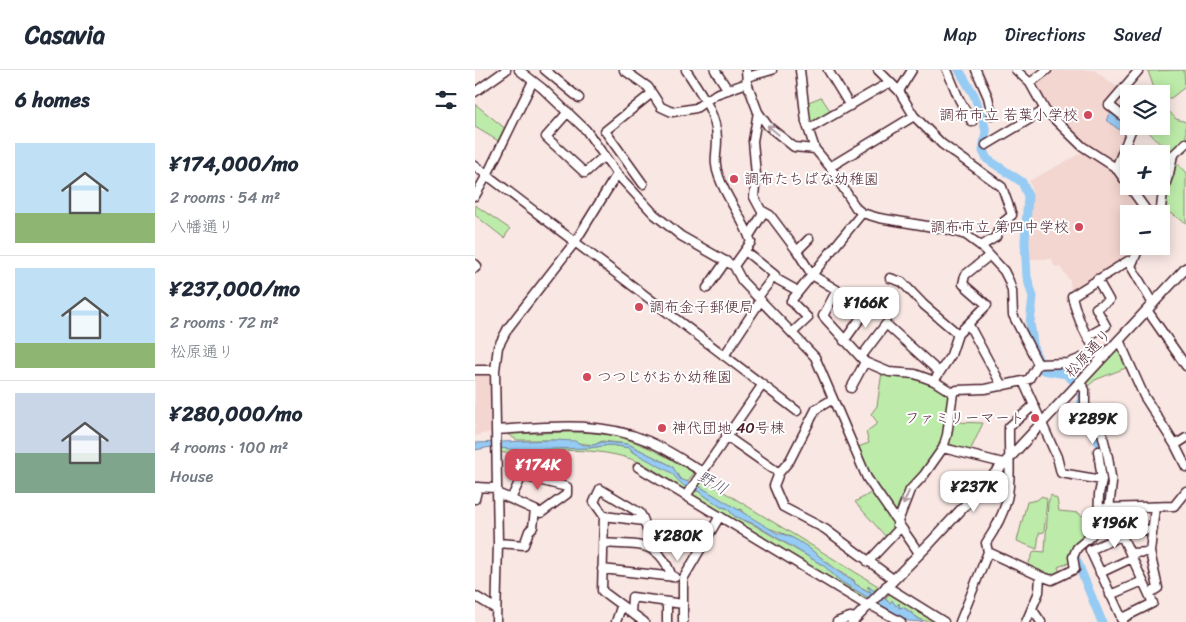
<!DOCTYPE html>
<html lang="en">
<head>
<meta charset="utf-8">
<style>
	:root { --surface:#fff; --page:#f6f6f7; --text:#1f2937; --muted:#747a83; --line:#e0e1e3; --accent:#d1495b }
	body { margin:0; font-family:Sriracha,"Klee One",sans-serif; background:var(--page); color:var(--text); height:100vh; display:flex; flex-direction:column; font-size:19px; white-space:nowrap }
	* { box-sizing:border-box; margin:0 }
	p { font-size:16px; color:var(--muted) }
	.icon { flex:none; width:28px; height:28px; fill:none; stroke:currentColor; stroke-width:2; stroke-linecap:round; stroke-linejoin:round }
	.map { position:relative; flex:1; overflow:hidden }
	.side { display:flex; flex-direction:column; background:var(--surface); width:475px }
	.side>* { flex:none }
	.fabs { position:absolute; left:645px; top:15px; display:grid; gap:10px }
	.fabs a { display:grid; place-items:center; width:50px; height:50px; border-radius:0px; background:var(--surface); box-shadow:0 2px 12px #0003; font-size:25px }
	.price { position:absolute; translate:-50% -42px; padding:0 11px; border-radius:10px; background:#fff; color:#222; font-size:16px; line-height:32px; filter:drop-shadow(0 1px 2px #0008) }
	.price::after { content:''; position:absolute; left:50%; top:30px; width:15px; height:11px; margin-left:-8px; background:inherit; clip-path:polygon(0 0,100% 0,50% 100%) }
	.price.current { background:var(--accent); color:#fff }
	ul { padding:0; list-style:none }
	li { display:flex; align-items:center; gap:15px; height:125px; padding:0 15px }
	li+li { border-top:1px solid var(--line) }
	li span { display:grid; place-items:center; flex:none; width:140px; height:100px; border-radius:0px; color:#555 }
	li>.icon { margin-inline-start:auto }
	span .icon { width:60px; height:60px; fill:#fffc; stroke-width:1 }
	li b { font-size:21px }
	h2 { display:flex; justify-content:space-between; align-items:center; height:60px; padding:0 15px; font-size:21px }
	header { display:flex; align-items:center; gap:30px; box-sizing:border-box; height:70px; padding:0 25px; background:var(--surface); border-bottom:1px solid var(--line) }
	header strong { font-size:24px }
	nav { display:flex; gap:28px; margin-inline-start:auto; font-size:18px }
	main { display:flex; flex:1; min-height:0 }
	.map>svg:first-child { display:block }
	.built { fill:#f3d6d0 }
	.green { fill:#bdecaa; stroke:#84866a }
	.water { fill:#96cbf4; stroke:#7886a4 }
	.lines { fill:none; stroke-linecap:round; stroke-linejoin:round }
	.river { stroke:#96cbf4; stroke-width:9 }
	.minor-casing { stroke:#4a1f2b; stroke-width:11 }
	.major-casing { stroke:#4a1f2b; stroke-width:12 }
	.minor { stroke:#fff; stroke-width:8 }
	.major { stroke:#fff; stroke-width:9 }
	.oneway { stroke:#ae9aa0 }
	.poi-dot { fill:#d1495b; stroke:#fff; stroke-width:2 }
	.labels { text-anchor:middle; stroke-width:4; stroke-linejoin:round; paint-order:stroke }
	.poi-label { font-size:15px; fill:#4a1f2b; stroke:#fff; text-anchor:start }
	.street-label { font-size:15px; fill:#4a1f2b; stroke:#fff }
	.water-label { font-size:16px; font-style:italic; fill:#615367; stroke:#fff }
</style>
</head>
<body>
<header>
<strong>Casavia</strong>
<nav><a>Map</a><a>Directions</a><a>Saved</a></nav>
</header>
<main>
<section class="side">
<h2>6 homes<svg class="icon" aria-label="filters" viewBox="0 0 24 24"><path d="M4 7h16M4 17h16"/><circle cx="9" cy="7" r="2"/><circle cx="15" cy="17" r="2"/></svg></h2>
<ul>
<li><span style="background:linear-gradient(#bfe0f5 70%,#8fb573 0)"><svg class="icon" aria-label="home" viewBox="0 0 24 24"><path d="M3 11l9-7 9 7M6 9v11h12V9"/></svg></span><div><b>¥174,000/mo</b><p>2 rooms · 54 m²</p><p>八幡通り</p></div></li>
<li><span style="background:linear-gradient(#bfe0f5 75%,#8fb573 0)"><svg class="icon" aria-label="home" viewBox="0 0 24 24"><path d="M3 11l9-7 9 7M6 9v11h12V9"/></svg></span><div><b>¥237,000/mo</b><p>2 rooms · 72 m²</p><p>松原通り</p></div></li>
<li><span style="background:linear-gradient(#c9d6e8 60%,#7fa58c 0)"><svg class="icon" aria-label="home" viewBox="0 0 24 24"><path d="M3 11l9-7 9 7M6 9v11h12V9"/></svg></span><div><b>¥280,000/mo</b><p>4 rooms · 100 m²</p><p>House</p></div></li>
</ul>
</section>
<div class="map">
<svg width="711" height="552" viewBox="0 0 711 552">
	<rect width="100%" height="100%" fill="#f8e7e3"/>
	<filter id="ink" filterUnits="userSpaceOnUse"><feTurbulence type="fractalNoise" baseFrequency=".02" numOctaves="2"/><feDisplacementMap in="SourceGraphic" scale="10" xChannelSelector="R" yChannelSelector="G"/><feConvolveMatrix kernelMatrix="1 2 1 2 8 2 1 2 1" color-interpolation-filters="sRGB"/></filter>
	<g filter="url(#ink)">
		<!-- built -->
		<path class="built" d="M577 0H619L646 20 633 34 654 51 655 56 638 92 610 73 574 39 560 14Z
			M610 81 637 99 660 136 662 144H654L655 176 649 189 596 224 595 211 585 197 579 196 577 189H555L554 169 557 119 554 111Z
			M0 302H10L15 309V362L0 366Z"/>
		<!-- green -->
		<path class="green" d="M709 0 710 17 696 28H689L686 24 680 21 673 1Z
			M346 27 357 43 334 55 331 33Z
			M0 34 32 60 25 72 0 57Z
			M686 38 692 39 701 49 711 52V81L704 85 692 81 668 56H686Z
			M700 91 711 103V153L688 139 690 122Z
			M0 135 35 159 29 168 0 145Z
			M643 278 653 297 620 310 612 317 611 312Z
			M407 302 439 306 475 324C472 340 471 363 464 377 448 410 416 418 421 460L412 468 380 432 401 420 383 377 394 373 391 362 403 353 396 344 402 336Z
			M479 352 508 353 495 381 472 373Z
			M96 362C148 362 175 376 219 403L212 412 205 409 197 396 153 374 127 371 119 375 80 370H42L32 364Z
			M135 375 155 378 157 382C163 384 193 399 197 403 202 408 205 412 211 416L209 419C192 409 175 395 156 389 114 375 67 382 24 383V378H114Z
			M226 408 403 516 399 521 392 517 397 521 395 522 380 514 379 510C355 498 337 477 312 465 299 459 273 454 266 439L263 440 222 415Z
			M219 421H223L246 437 252 438 259 446 279 455 349 496 365 511 392 527 390 530 216 424Z
			M576 425 582 429 584 441 604 443 605 445 620 449 597 481 596 492 583 497 586 505 577 508 551 499 559 481 570 482 573 433Z
			M567 426 572 429 569 462 564 463 562 479 542 471 552 432 562 430Z
			M415 523 464 552C441 552 445 547 428 537L425 538 424 533 421 536 417 531 415 533 410 529Z"/>
		<!-- water -->
		<path class="water" d="M636 43 651 54 646 61 631 50Z
			M79 370 100 371 108 375H119L127 372 153 374 197 396 205 409 224 416 302 463C333 468 352 499 379 511L380 514 396 523 393 516 415 533 417 530 421 536 424 533V538L428 537 448 552 433 551 365 511 349 496 279 454 259 446 252 438 246 437 223 421C214 422 201 410 197 403L158 382 155 378 135 375 114 378 42 380 16 377 0 380V373Z"/>
		<g class="lines">
			<!-- river -->
			<path class="river" d="M484 0 499 25 507 47 511 61 508 81 512 89 547 112 553 126 550 172 552 207 558 227 555 253 559 280 568 300 591 304 599 311
				M607 326 606 342 621 362 631 400 632 417 627 430V449L623 459
				M601 489 627 552"/>
			<defs>
				<path id="minor" d="M44 0 67 18 111 60 142 104 179 144 206 166 259 196 267 211 340 287 392 408 444 483
					M70 0 104 28
					M149 0 173 17 186 37 197 42 221 38 241 24 272 13
					M211 0C224 20 242 44 242 69 242 85 238 91 244 107 252 130 269 149 276 172L259 196
					M240 0 253 20
					M271 0 272 13 283 42 293 56 319 77 340 79
					M325 0 331 52 340 79 355 97 381 138 387 143 404 148 470 159 491 165 506 176 529 201 534 211 537 221 538 245 563 294
					M353 0 375 36
					M403 0 424 21 439 46 467 74 527 117 537 145 525 155 521 167 506 176
					M472 0 484 29 497 52
					M501 0 513 27 517 45
					M541 0 555 13 570 40 607 76 641 98 674 144
					M272 7 297 0
					M555 13 572 0
					M424 21 437 0
					M0 22 31 0
					M93 42 71 67 110 103 129 86
					M283 42 278 71 281 105 279 127 286 140 295 145 322 181 337 205 362 220 348 246 390 292
					M654 51 634 35 664 0
					M334 59 415 12
					M511 75 570 40
					M0 96 322 341
					M355 97 439 46
					M641 98 658 56
					M168 114 130 61 177 23
					M0 126 12 105 58 11
					M682 144 686 138 688 121 694 104 698 85 711 73
					M274 166 289 142
					M270 181 300 205 283 227
					M322 181 334 169
					M0 194 2 196 0 198
					M657 194 665 176
					M298 207 323 221
					M415 208 427 212 449 235 483 264
					M232 218 251 191
					M672 240 711 296
					M494 255 527 316
					M318 262 333 248 316 231 387 143
					M613 266 631 256 621 238 634 230 622 209
					M644 270 669 326 700 375 711 397
					M369 271 395 235
					M249 286 286 230
					M386 287 411 254 464 302
					M627 287C612 272 602 247 597 226L653 191 678 234
					M0 300H20
					M459 311 476 285 483 264 512 235 488 214 490 205 514 186
					M548 311 554 309 563 294 594 293 621 282
					M604 312 610 320V339L627 363 633 387 637 413 634 438 678 533 646 549
					M376 318 390 292 414 302 440 304 459 311 478 323
					M478 323 482 320 510 319 548 311 582 387 586 403 627 410
					M558 336 534 357C533 409 543 425 511 473L513 482 565 506 577 510 600 499 598 487 602 478 616 466 623 453 624 424 627 410 623 381
					M21 360C72 357 124 350 173 371 192 379 209 391 226 401
					M251 366 304 403 315 390 341 339 358 329
					M700 375 711 368
					M468 378 528 393
					M163 397 393 536 399 537 426 552
					M304 403 299 416 308 437 350 459 418 509
					M0 417 21 418
					M22 423 60 440
					M211 426 288 314
					M0 429 3 417
					M36 429 47 406 49 394
					M630 438 699 436 711 421
					M129 446 127 521 169 552
					M169 451 129 446 119 432 125 419 165 443C167 446 169 450 170 454L178 478
					M422 454 435 420 449 405 468 378 472 365 478 323
					M644 462 678 459
					M646 466 615 480 648 551
					M23 473 49 475 54 461 58 457 60 440 66 443 92 424V417L47 406
					M128 473C163 476 184 469 197 507
					M655 483 675 482
					M393 492 425 458
					M127 499 200 507
					M625 503 657 488
					M411 516 469 552
					M674 524 683 518 675 482 680 437
					M635 525 668 511
					M0 526 21 539
					M192 532V552
					M557 539 566 552
					M156 543 157 527 208 534
					M21 552 23 473 20 300 23 277 33 258 100 172 142 104
					M141 552 146 537
					M208 552V509L245 446
					M362 552 375 547 381 548
					M485 552 513 482
					M551 552 564 522 565 506"/>
				<path id="major" d="M377 552 456 472 711 198"/>
			</defs>
			<!-- minor casing -->
			<use href="#minor" class="minor-casing"/>
			<!-- major casing -->
			<use href="#major" class="major-casing"/>
			<!-- minor -->
			<use href="#minor" class="minor"/>
			<!-- major -->
			<use href="#major" class="major"/>
		</g>
		<!-- one-way arrows -->
		<defs><path id="oneway-shaft" d="M-6 0H5M1.5-3L5.5 0L1.5 3" fill="none" stroke-width="1.6" stroke-linecap="round" stroke-linejoin="round" transform="scale(1.25)"/></defs>
		<g class="oneway">
			<use href="#oneway-shaft" transform="translate(298 60) rotate(-140)"/>
			<use href="#oneway-shaft" transform="translate(431 428) rotate(113)"/>
		</g>
	</g>
	<!-- markers -->
	<g class="poi-dot">
		<circle cx="613" cy="45" r="5"/>
		<circle cx="259" cy="109" r="5"/>
		<circle cx="604" cy="157" r="5"/>
		<circle cx="164" cy="237" r="5"/>
		<circle cx="112" cy="307" r="5"/>
		<circle cx="560" cy="348" r="5"/>
		<circle cx="187" cy="358" r="5"/>
	</g>
	<g class="labels">
		<!-- poi labels -->
		<g class="poi-label">
			<text x="603" y="50" text-anchor="end">調布市立 若葉小学校</text>
			<text x="269" y="114">調布たちばな幼稚園</text>
			<text x="594" y="162" text-anchor="end">調布市立 第四中学校</text>
			<text x="174" y="242">調布金子郵便局</text>
			<text x="122" y="312">つつじがおか幼稚園</text>
			<text x="550" y="353" text-anchor="end">ファミリーマート</text>
			<text x="197" y="363">神代団地 40号棟</text>
		</g>
		<!-- street labels -->
		<g class="street-label">
			<text transform="translate(613 283) rotate(-47)" y="5">松原通り</text>
		</g>
		<!-- water labels -->
		<g class="water-label">
			<text transform="translate(238 412) rotate(29)" y="6">野川</text>
		</g>
	</g>
</svg>
<div class="fabs">
<a><svg class="icon" aria-label="layers" viewBox="0 0 24 24"><path d="M12 4l9 5-9 5-9-5zM3 14l9 5 9-5"/></svg></a>
<a>+</a>
<a>−</a>
</div>
<b class="price" style="left:391px;top:259px">¥166K</b>
<b class="price" style="left:618px;top:375px">¥289K</b>
<b class="price current" style="left:63px;top:421px">¥174K</b>
<b class="price" style="left:499px;top:443px">¥237K</b>
<b class="price" style="left:640px;top:479px">¥196K</b>
<b class="price" style="left:203px;top:492px">¥280K</b>
</div>
</main>
</body>
</html>
